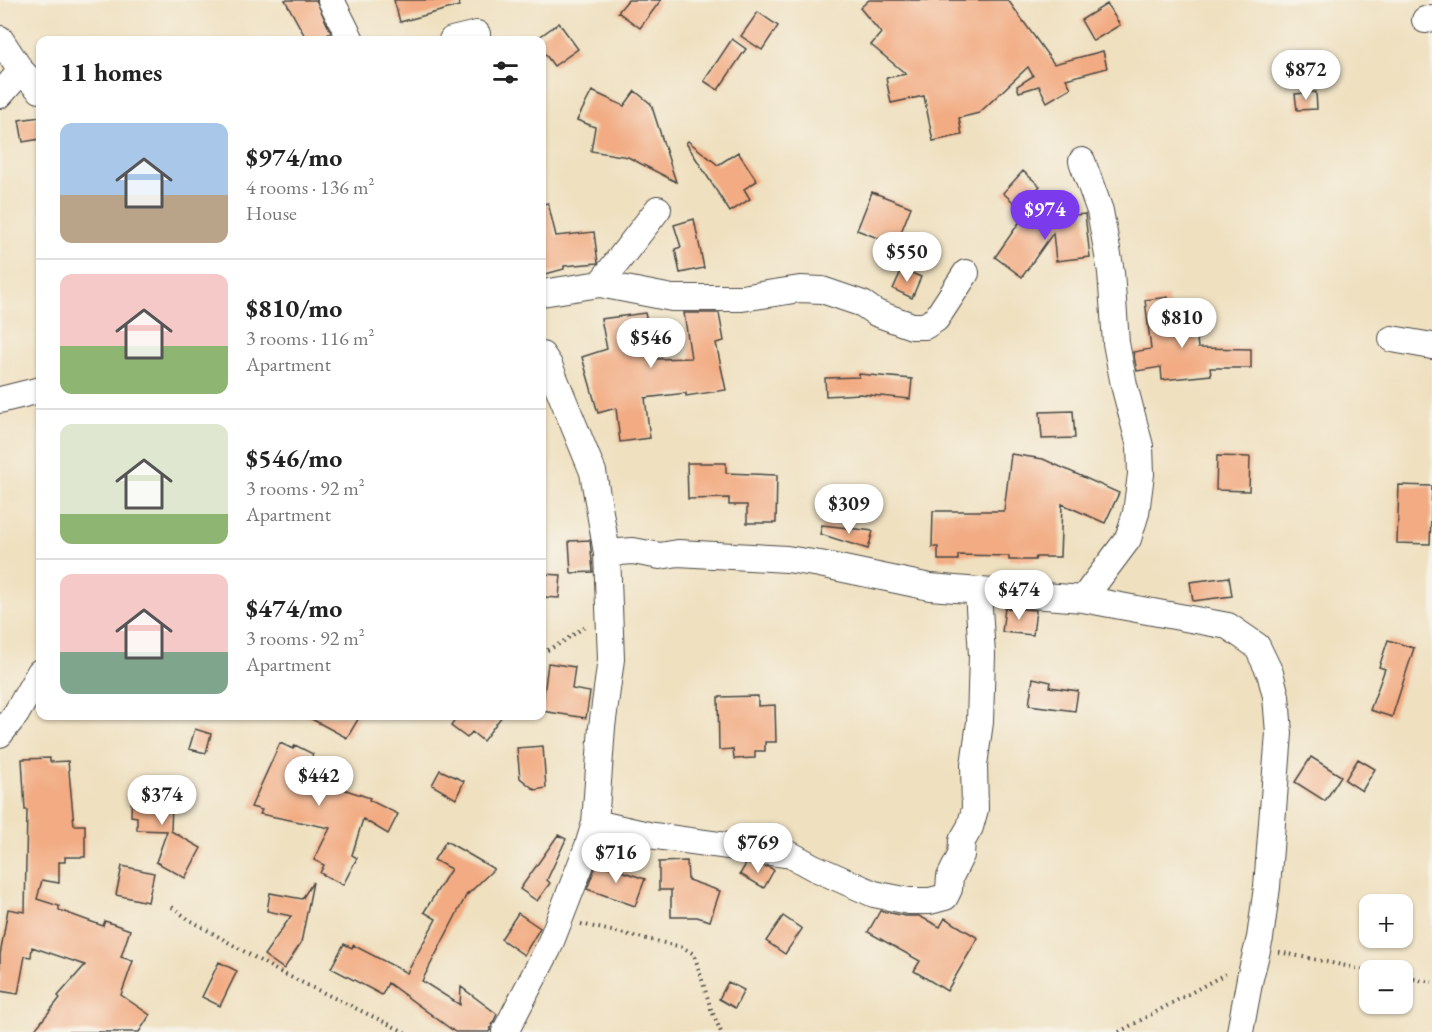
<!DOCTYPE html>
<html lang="en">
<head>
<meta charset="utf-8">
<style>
	:root { --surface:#fff; --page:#f6f6f6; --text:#222; --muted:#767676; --line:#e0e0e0; --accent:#7c3aed }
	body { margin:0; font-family:"EB Garamond",serif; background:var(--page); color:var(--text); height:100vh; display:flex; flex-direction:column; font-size:22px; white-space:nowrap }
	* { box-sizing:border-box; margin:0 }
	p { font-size:20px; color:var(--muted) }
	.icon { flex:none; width:33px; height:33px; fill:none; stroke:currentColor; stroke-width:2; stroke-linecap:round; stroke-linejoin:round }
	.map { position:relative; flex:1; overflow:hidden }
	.sheet { position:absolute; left:36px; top:36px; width:510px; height:684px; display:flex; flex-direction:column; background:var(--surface); border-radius:12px; box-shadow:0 2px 4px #0004 }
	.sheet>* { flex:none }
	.tools { position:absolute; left:1359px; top:894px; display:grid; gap:12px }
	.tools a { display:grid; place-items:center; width:54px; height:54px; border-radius:12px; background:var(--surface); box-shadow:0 2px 4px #0004; font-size:30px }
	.price { position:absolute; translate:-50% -51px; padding:0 14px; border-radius:21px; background:#fff; color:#222; font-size:20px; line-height:39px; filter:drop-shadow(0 2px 3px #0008) }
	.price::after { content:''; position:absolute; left:50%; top:36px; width:18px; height:14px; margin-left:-9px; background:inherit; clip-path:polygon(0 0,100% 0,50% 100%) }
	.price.current { background:var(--accent); color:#fff }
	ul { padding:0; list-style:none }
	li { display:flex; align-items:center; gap:18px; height:150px; padding:0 24px }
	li+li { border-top:2px solid var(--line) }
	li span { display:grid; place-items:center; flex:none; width:168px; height:120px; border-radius:12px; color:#555 }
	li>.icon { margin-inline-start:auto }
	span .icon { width:72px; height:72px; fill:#fffc; stroke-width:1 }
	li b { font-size:26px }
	h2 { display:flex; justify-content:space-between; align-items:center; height:72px; padding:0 24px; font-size:26px }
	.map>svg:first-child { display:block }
	.building { fill:#f2ab82 }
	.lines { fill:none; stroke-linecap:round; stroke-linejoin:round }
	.minor-casing { stroke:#484641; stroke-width:28 }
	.path { stroke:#484641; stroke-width:4; stroke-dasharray:1.5 4.5; stroke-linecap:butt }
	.minor { stroke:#fff; stroke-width:26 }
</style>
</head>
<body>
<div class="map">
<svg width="1432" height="1032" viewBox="0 0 1432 1032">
	<rect width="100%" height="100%" fill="#f7f3e8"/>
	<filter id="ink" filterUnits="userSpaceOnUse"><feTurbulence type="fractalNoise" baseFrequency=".0167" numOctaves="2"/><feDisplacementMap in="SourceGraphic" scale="12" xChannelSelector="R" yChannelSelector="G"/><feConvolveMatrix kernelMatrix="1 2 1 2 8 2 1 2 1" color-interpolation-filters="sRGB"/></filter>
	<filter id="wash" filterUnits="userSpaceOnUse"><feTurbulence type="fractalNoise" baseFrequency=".008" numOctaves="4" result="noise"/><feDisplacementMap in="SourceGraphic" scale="24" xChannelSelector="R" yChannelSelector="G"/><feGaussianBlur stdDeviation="1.35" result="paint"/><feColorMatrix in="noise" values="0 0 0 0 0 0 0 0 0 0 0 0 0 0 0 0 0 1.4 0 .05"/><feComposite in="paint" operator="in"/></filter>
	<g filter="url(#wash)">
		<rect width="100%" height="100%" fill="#efe0c0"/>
		<g id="blocks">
			<!-- building -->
			<path class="building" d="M285 0H316L331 33 317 40H307Z
				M394 0H458L459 6 400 22Z
				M628 0H661L640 28 618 12Z
				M869 0H1008L1054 64 1103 51 1107 68 1066 79 1071 88 1047 102 1039 86 1019 92 1017 86 1033 76 1028 67 979 113 959 118 962 135 933 141 924 96 891 103 886 78 906 74 871 45 881 33 860 8Z
				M1107 4 1120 25 1093 41 1081 20Z
				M758 12 778 26 762 50 741 36Z
				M559 23 578 49 554 66 542 50V40H535Z
				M732 39 746 49 718 90 704 81Z
				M592 91 624 106 635 91 651 104 676 182 628 157 591 151 595 127 577 120Z
				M1316 92 1317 109 1297 110 1295 94Z
				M40 117V139L23 142 19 120Z
				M688 141 718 165 738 152 757 181 744 189 750 199 730 212 686 143Z
				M1023 171 1040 186 1020 208 1003 193Z
				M872 192 911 207 896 245 857 230Z
				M548 203 556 236 594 232 598 263 564 266V269L542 275V204Z
				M1085 214 1090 257 1056 261 1053 233 1022 277 995 257 1021 220Z
				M694 219 704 268 680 273 675 249 681 247 674 225Z
				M902 269 921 277 912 298 893 289Z
				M1168 297 1172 333 1196 331 1198 348 1251 349V368H1210L1211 375 1162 380 1161 367 1137 371 1133 352 1151 349 1145 300Z
				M645 313 655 359 691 358 684 313H719L724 341 716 343 726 390 686 396V393L645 398 650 438 620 442 616 408 598 413 582 357 607 349 601 319Z
				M859 374 912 379 910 399 860 394 826 396 825 378 859 377Z
				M1073 411 1075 438 1042 439 1040 412Z
				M1011 454 1043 459 1119 493 1105 523 1062 504 1060 557H1036L1035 560H1009V556L958 555V560H938V547H932L933 511H1004Z
				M1217 456 1250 457 1249 491 1216 490Z
				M687 463H726V473L777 475 776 523H747V505H729V498L688 499Z
				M1399 485 1432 486 1430 544 1397 543Z
				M822 525 873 531 868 549 820 534Z
				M590 540 593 572 571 573 569 541Z
				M542 574 561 575 559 598 542 597Z
				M1229 577 1232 596 1193 601 1190 582Z
				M1005 608 1036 610 1033 635 1002 632Z
				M1388 640 1414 648 1392 717 1370 710 1385 669 1379 667Z
				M548 663 575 667 572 689 590 692 586 718 542 711Z
				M1033 678 1051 682 1050 687 1078 691 1075 711 1029 705Z
				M758 696V706L775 705 776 742H765V751H755V758L734 759 733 749 719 750 718 697Z
				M306 716H360L347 738Z
				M449 716H502L483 741 472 732 467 738 451 726 455 720Z
				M195 729 211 734 206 753 189 749Z
				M280 743 293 749 295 745 313 754 308 765 336 771 334 786 370 798 369 800 398 814 388 834 363 819 352 855 357 858 343 885 320 873 324 865 314 860 330 828 260 814 262 810 251 807Z
				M543 746 546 788 535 790 520 778 517 748Z
				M1311 757 1341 776 1325 801 1295 782Z
				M50 758V762L68 761 74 825H85V857H65V862H59V883L42 880 37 899 59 906V910L103 926 105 921 130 930 121 957 133 961 121 995 150 1015 139 1032H33L60 998 58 996 85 965 32 947 31 957 25 956 18 994 0 991V955L8 909 25 912 27 810H25L22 759Z
				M1358 759 1375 769 1362 791 1345 780Z
				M440 770 464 781 456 799 432 785Z
				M141 780H161V790H170V803H172L171 831 201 848 185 878 156 862 167 831 137 830V817L131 816 132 787H140Z
				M558 835 566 839 547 880 550 883 537 901 520 889Z
				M446 841 494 869 468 894V892L422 981 460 1005 461 987 497 1014 489 1032H455L388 983 382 995 331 968 344 944 352 948 353 945 407 973 436 919 424 912 451 869 434 860Z
				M687 861 688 880 720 891 710 921 697 917H671V890H659V862Z
				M597 863 645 879 635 906 587 889Z
				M746 864 769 867 774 870 764 888 740 874Z
				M122 866 154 873 148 902 116 895Z
				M313 882 301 943 284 969 264 955 291 916 267 911 270 893 302 899Z
				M880 911 906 916H919L940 927 945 918 978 938 947 991 914 971 920 961 868 932Z
				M518 913 540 928 524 955 501 939Z
				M783 916 802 929 785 954 766 941Z
				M219 962 237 971 220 1006 202 997Z
				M728 982 744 990 735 1008 719 999Z"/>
		</g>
	</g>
	<g filter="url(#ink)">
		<use href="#blocks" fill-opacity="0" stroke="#484641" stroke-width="1.5"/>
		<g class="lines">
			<defs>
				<path id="minor" d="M331 0 351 40
					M1425 20 1432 18
					M0 39 21 71 40 90
					M452 40 477 34
					M0 95 21 71
					M1082 161 1100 211 1111 272 1116 343 1124 385 1140 446 1141 474 1136 513 1128 539 1083 599
					M600 284 658 209
					M542 293 600 284 672 298H742L800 289 822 290 863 304 876 313 912 326H925L936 319 966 273
					M1392 339 1432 346
					M0 400 40 390
					M607 553 633 551 660 556 678 553 787 559 820 564 930 587 1083 599 1228 626 1257 646 1270 673 1276 696 1279 733 1267 887 1260 938 1250 978 1240 1032
					M0 734 16 714 40 672
					M595 823 648 835 791 855 813 867 874 894 909 901H930L945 897 949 889 950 877 961 855 962 841 970 827 975 809 974 765 980 722 982 655 978 592
					M505 1032 548 949 588 846 595 823 602 727 611 659 607 553 593 472 549 365 542 355"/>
			</defs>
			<!-- minor casing -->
			<use href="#minor" class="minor-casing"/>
			<!-- path -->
			<path class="path" d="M542 653 561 643 586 626
				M172 907 188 919 276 970 405 1032
				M581 924 682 947 694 954 711 1009 721 1032
				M1279 952 1370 971
				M1402 977 1432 982
				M1119 1032 1227 973"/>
			<!-- minor -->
			<use href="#minor" class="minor"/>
		</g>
	</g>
</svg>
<div class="tools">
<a>+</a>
<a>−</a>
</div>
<b class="price" style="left:1306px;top:101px">$872</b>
<b class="price current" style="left:1045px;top:241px">$974</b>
<b class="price" style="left:907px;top:283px">$550</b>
<b class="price" style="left:1182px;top:349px">$810</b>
<b class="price" style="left:651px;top:369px">$546</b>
<b class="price" style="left:849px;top:535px">$309</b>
<b class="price" style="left:1019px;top:621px">$474</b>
<b class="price" style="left:319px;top:807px">$442</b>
<b class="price" style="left:162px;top:826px">$374</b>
<b class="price" style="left:758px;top:874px">$769</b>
<b class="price" style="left:616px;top:884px">$716</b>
<section class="sheet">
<h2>11 homes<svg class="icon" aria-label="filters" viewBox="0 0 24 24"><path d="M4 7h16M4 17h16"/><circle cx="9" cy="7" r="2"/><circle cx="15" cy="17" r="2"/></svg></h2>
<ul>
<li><span style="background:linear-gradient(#a9c7e8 60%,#b9a48a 0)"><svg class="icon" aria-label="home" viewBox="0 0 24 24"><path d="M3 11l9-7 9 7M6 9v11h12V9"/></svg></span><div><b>$974/mo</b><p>4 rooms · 136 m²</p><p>House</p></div></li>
<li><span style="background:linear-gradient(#f6c9c9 60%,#8fb573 0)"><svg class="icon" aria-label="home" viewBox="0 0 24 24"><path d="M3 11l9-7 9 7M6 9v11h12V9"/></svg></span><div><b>$810/mo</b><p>3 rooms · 116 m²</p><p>Apartment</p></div></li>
<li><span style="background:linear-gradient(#dfe7d0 75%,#8fb573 0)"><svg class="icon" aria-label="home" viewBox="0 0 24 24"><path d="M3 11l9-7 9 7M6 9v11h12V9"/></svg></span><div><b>$546/mo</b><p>3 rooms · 92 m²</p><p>Apartment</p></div></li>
<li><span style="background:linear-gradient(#f6c9c9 65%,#7fa58c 0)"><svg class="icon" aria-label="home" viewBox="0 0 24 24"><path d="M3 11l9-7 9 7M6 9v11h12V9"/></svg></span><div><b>$474/mo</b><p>3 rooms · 92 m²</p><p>Apartment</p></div></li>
</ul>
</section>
</div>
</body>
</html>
